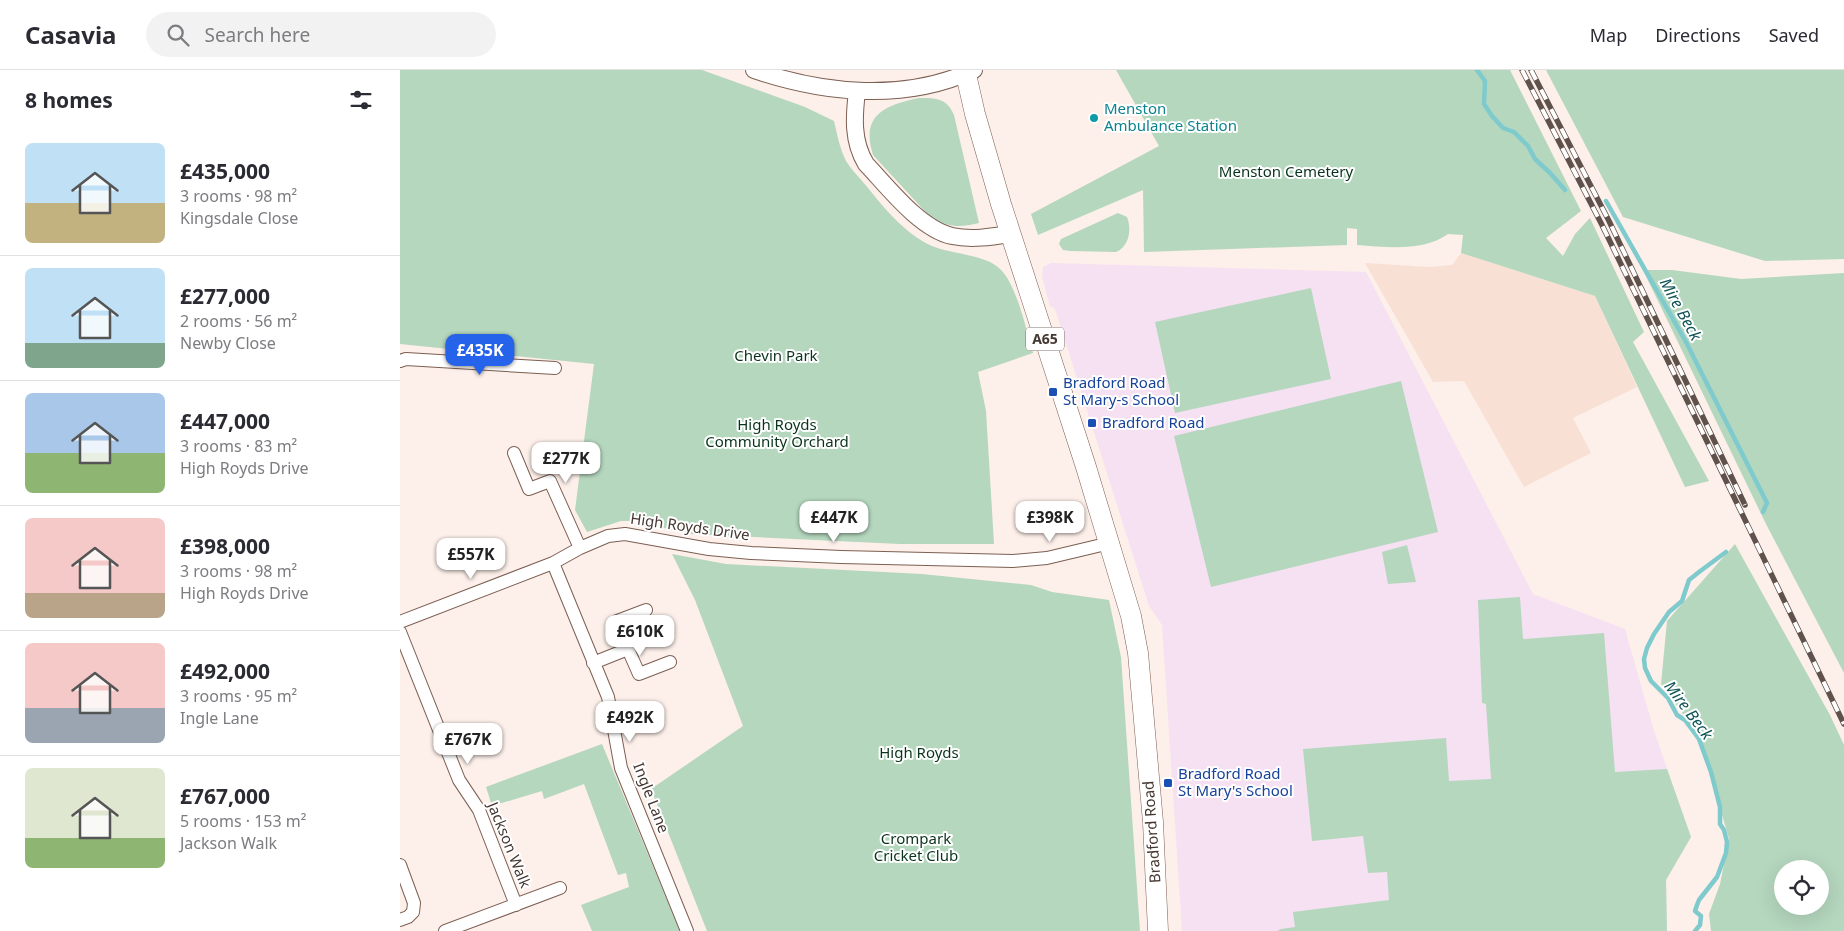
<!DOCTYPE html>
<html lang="en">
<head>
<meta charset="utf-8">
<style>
	:root { --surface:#fff; --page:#f2f2f3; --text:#2b2b33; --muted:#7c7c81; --line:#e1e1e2; --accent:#2563eb }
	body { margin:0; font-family:"Noto Sans",sans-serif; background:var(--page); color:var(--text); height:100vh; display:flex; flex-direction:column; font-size:19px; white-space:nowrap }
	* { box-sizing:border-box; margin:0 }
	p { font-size:16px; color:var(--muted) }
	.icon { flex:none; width:28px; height:28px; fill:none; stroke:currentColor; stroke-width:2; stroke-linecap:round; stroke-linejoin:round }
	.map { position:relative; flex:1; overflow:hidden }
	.side { display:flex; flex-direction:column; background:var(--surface); width:400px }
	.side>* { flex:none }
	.tools { position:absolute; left:1374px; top:790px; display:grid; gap:10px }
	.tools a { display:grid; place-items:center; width:55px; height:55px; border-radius:50%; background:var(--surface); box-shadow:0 5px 20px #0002; font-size:25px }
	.price { position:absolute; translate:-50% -42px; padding:0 11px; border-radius:10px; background:#fff; color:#222; font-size:16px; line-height:32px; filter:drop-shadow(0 1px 2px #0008) }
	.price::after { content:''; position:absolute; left:50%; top:30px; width:15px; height:11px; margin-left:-8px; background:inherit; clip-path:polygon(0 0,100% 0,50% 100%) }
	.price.selected { background:var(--accent); color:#fff }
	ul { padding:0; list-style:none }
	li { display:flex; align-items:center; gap:15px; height:125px; padding:0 25px }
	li+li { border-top:1px solid var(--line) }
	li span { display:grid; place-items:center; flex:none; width:140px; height:100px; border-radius:8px; color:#555 }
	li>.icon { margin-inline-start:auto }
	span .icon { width:60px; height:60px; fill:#fffc; stroke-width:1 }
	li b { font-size:21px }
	h2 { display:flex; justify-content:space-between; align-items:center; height:60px; padding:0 25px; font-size:21px }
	header { display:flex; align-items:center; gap:30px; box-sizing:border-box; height:70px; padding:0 25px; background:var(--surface); border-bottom:1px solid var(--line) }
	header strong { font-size:24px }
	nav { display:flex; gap:28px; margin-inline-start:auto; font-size:18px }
	.search { width:350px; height:45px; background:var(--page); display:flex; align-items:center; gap:12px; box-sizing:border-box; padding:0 18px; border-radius:28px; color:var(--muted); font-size:19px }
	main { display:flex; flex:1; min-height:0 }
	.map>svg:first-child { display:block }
	.built { fill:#f9e0d5 }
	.education { fill:#f5e1f2 }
	.green { fill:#b5d7be; fill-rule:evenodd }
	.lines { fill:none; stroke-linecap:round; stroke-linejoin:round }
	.stream { stroke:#7ecacd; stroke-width:4.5 }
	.minor-casing { stroke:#7c5f52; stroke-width:14 }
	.tertiary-casing { stroke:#7c5f52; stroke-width:18 }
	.primary-casing { stroke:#7c5f52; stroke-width:21 }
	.minor { stroke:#fff; stroke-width:12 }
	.tertiary { stroke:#fff; stroke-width:16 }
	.primary { stroke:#fff; stroke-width:20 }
	.rail-casing { stroke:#5f514b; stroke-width:5.5 }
	.rail { stroke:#fff; stroke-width:4; stroke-dasharray:11; stroke-linecap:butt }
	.culture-dot { fill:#0f9aa8; stroke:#fff; stroke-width:2 }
	.transit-dot { fill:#1a4fb4; stroke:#fff; stroke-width:2 }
	.labels { text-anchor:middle; stroke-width:4; stroke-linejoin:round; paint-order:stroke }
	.shield { fill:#fff; stroke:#7c736f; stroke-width:1 }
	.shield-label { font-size:14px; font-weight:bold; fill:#443731 }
	.culture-label { font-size:15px; fill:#0d838f; stroke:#fff; text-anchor:start }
	.park-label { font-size:15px; fill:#0a331b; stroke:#fff }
	.transit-label { font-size:15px; fill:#164399; stroke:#fff; text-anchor:start }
	.street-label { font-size:15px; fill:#443731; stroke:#fff }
	.water-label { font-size:16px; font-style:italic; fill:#115457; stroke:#fff }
</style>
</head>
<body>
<header>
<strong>Casavia</strong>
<div class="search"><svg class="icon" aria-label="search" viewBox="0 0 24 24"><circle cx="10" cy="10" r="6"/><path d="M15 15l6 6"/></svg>Search here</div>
<nav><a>Map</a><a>Directions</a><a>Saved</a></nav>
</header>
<main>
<section class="side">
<h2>8 homes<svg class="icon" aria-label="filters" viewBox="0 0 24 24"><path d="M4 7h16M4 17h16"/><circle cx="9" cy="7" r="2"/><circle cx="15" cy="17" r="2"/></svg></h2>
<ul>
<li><span style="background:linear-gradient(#bfe0f5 60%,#c2b280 0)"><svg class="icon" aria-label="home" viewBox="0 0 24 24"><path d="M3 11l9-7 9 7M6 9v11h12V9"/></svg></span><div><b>£435,000</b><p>3 rooms · 98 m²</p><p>Kingsdale Close</p></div></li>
<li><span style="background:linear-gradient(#bfe0f5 75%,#7fa58c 0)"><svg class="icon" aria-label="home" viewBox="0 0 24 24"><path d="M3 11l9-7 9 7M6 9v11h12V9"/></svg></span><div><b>£277,000</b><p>2 rooms · 56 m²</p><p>Newby Close</p></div></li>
<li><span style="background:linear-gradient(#a9c7e8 60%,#8fb573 0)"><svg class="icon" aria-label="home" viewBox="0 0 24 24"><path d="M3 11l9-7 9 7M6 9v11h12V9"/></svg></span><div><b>£447,000</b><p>3 rooms · 83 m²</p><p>High Royds Drive</p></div></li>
<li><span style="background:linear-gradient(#f6c9c9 75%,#b9a48a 0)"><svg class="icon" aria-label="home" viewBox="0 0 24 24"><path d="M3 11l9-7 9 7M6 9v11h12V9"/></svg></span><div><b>£398,000</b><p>3 rooms · 98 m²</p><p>High Royds Drive</p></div></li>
<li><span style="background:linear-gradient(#f6c9c9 65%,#9aa5b1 0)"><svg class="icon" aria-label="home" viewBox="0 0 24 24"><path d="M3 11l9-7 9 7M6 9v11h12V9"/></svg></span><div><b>£492,000</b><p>3 rooms · 95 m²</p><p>Ingle Lane</p></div></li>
<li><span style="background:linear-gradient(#dfe7d0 70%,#8fb573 0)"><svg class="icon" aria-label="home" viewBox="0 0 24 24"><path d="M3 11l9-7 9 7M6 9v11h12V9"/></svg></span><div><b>£767,000</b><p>5 rooms · 153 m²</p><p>Jackson Walk</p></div></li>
</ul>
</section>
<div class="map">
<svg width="1444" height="861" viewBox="0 0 1444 861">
	<rect width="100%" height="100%" fill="#fdefe9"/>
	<!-- built -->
	<path class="built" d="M1061 183 1195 226 1237 317 1173 348 1191 383 1124 417 1064 311 1033 312 965 193 1030 197 1052 195Z"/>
	<!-- education -->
	<path class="education" d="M651 193 966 202 1133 524 1225 559 1254 661 1291 767 1266 810 1267 861H782L762 555 749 536 655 239 650 236 642 207 643 197Z"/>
	<!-- green -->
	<path class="green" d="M0 0H302L405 37 434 51C437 64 440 79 446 91 450 98 457 105 463 112 482 135 503 163 532 176 551 184 587 185 600 199 617 215 626 260 633 283L578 302 586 341 594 474H500L291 464 234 451H221L187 462 175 440 194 294 0 274Z
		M716 0H1110L1181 141 1146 168 1163 186 1175 164 1190 148 1244 262 1233 272 1309 411 1285 417 1195 226 1061 183 1063 165 1048 164C1023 182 987 177 957 175V159L947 158V175L744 182 743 120 638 165 631 144 759 76Z
		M1146 0H1444V189L1365 191 1223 147Z
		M519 28C536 28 547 28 554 45L579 153C559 158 550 157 532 149L473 85C460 44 486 35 519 28Z
		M718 143 727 147C732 159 729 177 716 182L671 181 663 180 659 174 661 169Z
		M1243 200H1272L1341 209 1444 203V603L1366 454Z
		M911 218 931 309 775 343 755 252Z
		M1001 311 1038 462 811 517 774 366Z
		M1335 474 1430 645 1444 675V861H1311L1309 844 1320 814 1329 769 1300 667 1261 614 1267 551ZM1382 799H1420V836H1382Z
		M1007 475 1016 512 988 514 982 482Z
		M272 484 326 494 522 504 631 515 652 522 709 530 721 587 740 861H307L251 719 343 656 295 530Z
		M1120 527 1123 569 1204 563 1215 702 1267 699 1291 767 1266 810 1267 861H877L881 859 895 857 893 842 989 830 987 802 968 803 963 766 912 771 903 679 1046 668 1049 711 1091 709 1086 634 1082 633 1078 530Z
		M202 674 280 861H192L181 835 229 817 226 803 218 805 184 714 144 729 142 721 92 736 86 717Z"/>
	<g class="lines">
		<!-- stream -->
		<path class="stream" d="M1077 0 1085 11 1084 34 1092 46 1103 58 1114 62 1128 76 1135 89 1150 103 1165 120
			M1206 131 1286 272 1367 433 1363 442
			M1295 861 1300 855 1301 846 1295 841 1297 835 1299 830 1317 807 1326 783 1327 772 1324 760 1320 754V737L1311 702 1299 669 1285 650 1277 645 1268 628 1251 611 1245 598 1244 589 1247 578 1254 564 1269 542 1282 531 1289 510 1299 502 1326 482"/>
		<defs>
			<path id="minor" d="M0 291 6 289 155 298
				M114 383 129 419 150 411 180 478
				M153 493 208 627 221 698 287 861
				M0 552 153 493 180 478 208 466 225 464 309 479 351 483 441 487 613 491 647 488 710 473
				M0 562 59 710 79 740 116 835
				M228 579 239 604 270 592
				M193 593 228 579 217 551 246 540
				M0 795 14 833 13 842 8 847 0 850
				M45 861 160 818"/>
			<path id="tertiary" d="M354 0C425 24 504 32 574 0
				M457 21C454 46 452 71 466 94 488 117 520 159 552 166 571 170 591 167 610 164"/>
			<path id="primary" d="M565 0 575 44 601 134 686 397 731 546 738 583 753 752 758 861"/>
		</defs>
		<!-- minor casing -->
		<use href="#minor" class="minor-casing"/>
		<!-- tertiary casing -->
		<use href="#tertiary" class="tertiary-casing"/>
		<!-- primary casing -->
		<use href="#primary" class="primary-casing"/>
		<!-- minor -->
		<use href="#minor" class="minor"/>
		<!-- tertiary -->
		<use href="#tertiary" class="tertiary"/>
		<!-- primary -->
		<use href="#primary" class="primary"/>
		<defs>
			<path id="rail" d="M1122 0 1202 155 1444 654
				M1131 0 1209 151 1345 435"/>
		</defs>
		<!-- rail casing -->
		<use href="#rail" class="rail-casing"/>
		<!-- rail -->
		<use href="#rail" class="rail"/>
	</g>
	<!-- markers -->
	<circle class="culture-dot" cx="694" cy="48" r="5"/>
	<g class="transit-dot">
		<rect x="648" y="317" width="10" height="10" rx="2.5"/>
		<rect x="687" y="348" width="10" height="10" rx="2.5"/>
		<rect x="763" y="708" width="10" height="10" rx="2.5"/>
	</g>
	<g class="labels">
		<!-- shield labels -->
		<rect class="shield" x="626" y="257.5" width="38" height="23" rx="4"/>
		<g class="shield-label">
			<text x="645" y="274">A65</text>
		</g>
		<!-- culture labels -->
		<g class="culture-label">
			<text x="704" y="44">Menston<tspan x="704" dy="17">Ambulance Station</tspan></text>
		</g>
		<!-- park labels -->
		<g class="park-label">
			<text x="886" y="107">Menston Cemetery</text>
			<text x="376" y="291">Chevin Park</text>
			<text x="377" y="360">High Royds<tspan x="377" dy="17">Community Orchard</tspan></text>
			<text x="519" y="688">High Royds</text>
			<text x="516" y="774">Crompark<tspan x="516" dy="17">Cricket Club</tspan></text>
		</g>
		<!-- transit labels -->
		<g class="transit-label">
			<text x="663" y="318">Bradford Road<tspan x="663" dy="17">St Mary-s School</tspan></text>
			<text x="702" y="358">Bradford Road</text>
			<text x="778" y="709">Bradford Road<tspan x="778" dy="17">St Mary's School</tspan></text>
		</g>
		<!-- street labels -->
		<g class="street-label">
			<text transform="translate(290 457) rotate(8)" y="5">High Royds Drive</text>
			<text transform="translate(251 728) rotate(69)" y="5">Ingle Lane</text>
			<text transform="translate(752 762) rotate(-94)" y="5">Bradford Road</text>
			<text transform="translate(109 775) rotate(68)" y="5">Jackson Walk</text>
		</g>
		<!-- water labels -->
		<g class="water-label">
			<text transform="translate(1281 239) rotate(61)" y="6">Mire Beck</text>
			<text transform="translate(1289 640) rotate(53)" y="6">Mire Beck</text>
		</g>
	</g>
</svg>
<div class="tools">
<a><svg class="icon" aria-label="locate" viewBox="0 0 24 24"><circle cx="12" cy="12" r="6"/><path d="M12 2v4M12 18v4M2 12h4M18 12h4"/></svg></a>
</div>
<b class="price selected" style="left:80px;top:306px">£435K</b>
<b class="price" style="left:166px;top:414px">£277K</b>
<b class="price" style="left:434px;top:473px">£447K</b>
<b class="price" style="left:650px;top:473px">£398K</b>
<b class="price" style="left:71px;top:510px">£557K</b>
<b class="price" style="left:240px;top:587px">£610K</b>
<b class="price" style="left:230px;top:673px">£492K</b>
<b class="price" style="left:68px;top:695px">£767K</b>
</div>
</main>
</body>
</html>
